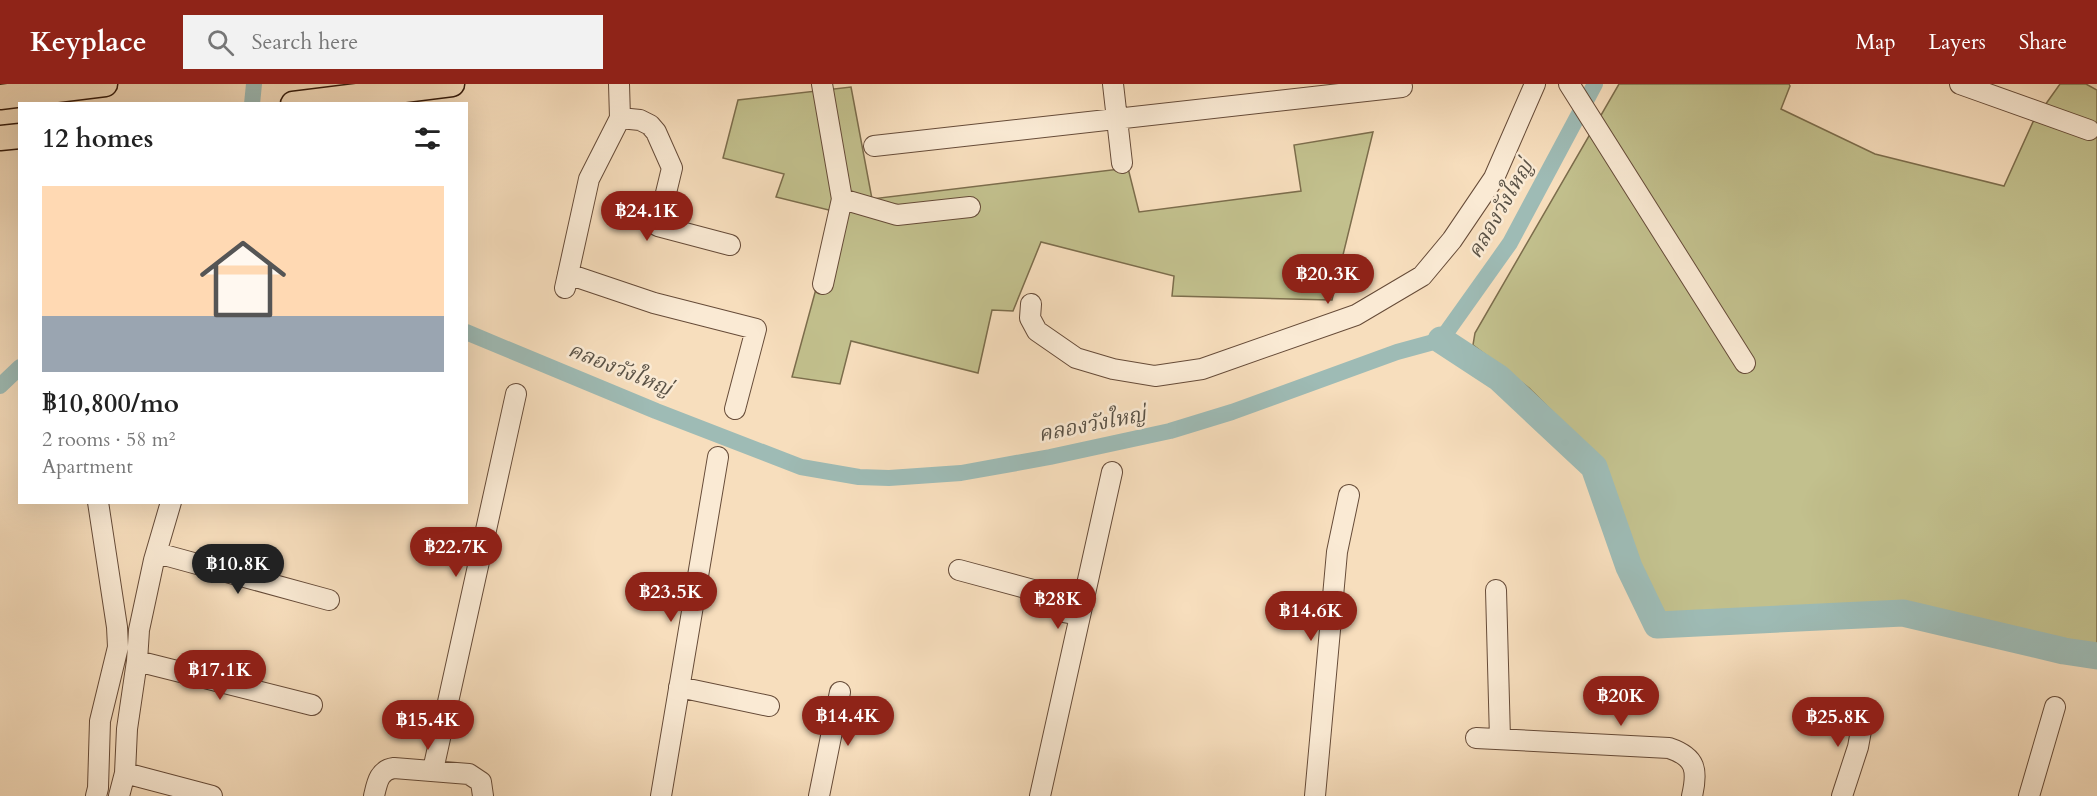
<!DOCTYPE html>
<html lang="en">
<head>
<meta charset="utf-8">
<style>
	:root { --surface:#fff; --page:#f2f2f2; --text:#222; --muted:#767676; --line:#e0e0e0; --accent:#8f2418 }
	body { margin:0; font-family:Cardo,"Noto Serif Thai",serif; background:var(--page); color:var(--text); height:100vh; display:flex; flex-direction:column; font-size:22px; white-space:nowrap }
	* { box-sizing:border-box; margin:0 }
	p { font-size:20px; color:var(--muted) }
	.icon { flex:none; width:33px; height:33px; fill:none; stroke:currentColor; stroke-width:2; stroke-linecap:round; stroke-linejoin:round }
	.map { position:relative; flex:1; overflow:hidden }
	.panel { position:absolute; left:18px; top:18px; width:450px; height:402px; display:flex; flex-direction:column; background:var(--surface); border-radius:0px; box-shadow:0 6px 24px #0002 }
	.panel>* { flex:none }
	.price { position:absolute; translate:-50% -51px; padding:0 14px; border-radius:21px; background:var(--accent); color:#fff; font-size:20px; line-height:39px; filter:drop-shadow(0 2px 3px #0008) }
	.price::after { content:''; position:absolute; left:50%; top:36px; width:18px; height:14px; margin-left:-9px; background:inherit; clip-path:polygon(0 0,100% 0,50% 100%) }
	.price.on { background:#222; color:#fff }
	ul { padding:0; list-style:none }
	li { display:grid; align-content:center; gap:12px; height:318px; padding:0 24px }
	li+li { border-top:2px solid var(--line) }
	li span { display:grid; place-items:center; height:186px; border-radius:0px; color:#555 }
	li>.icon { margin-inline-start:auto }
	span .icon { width:108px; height:108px; fill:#fffc; stroke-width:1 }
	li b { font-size:26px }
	h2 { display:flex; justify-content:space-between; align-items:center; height:72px; padding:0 24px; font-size:26px }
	header { display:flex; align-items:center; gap:36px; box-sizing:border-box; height:84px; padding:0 30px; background:var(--accent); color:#fff }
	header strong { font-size:28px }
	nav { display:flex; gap:33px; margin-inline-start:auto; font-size:21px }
	.search { width:420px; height:54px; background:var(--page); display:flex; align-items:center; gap:15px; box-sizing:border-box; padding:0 21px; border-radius:0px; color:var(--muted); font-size:22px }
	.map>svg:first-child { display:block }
	.green { fill:#c2c08d; stroke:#7c6d4c; stroke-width:1.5 }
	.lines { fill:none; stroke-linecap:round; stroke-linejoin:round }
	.canal { stroke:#9ebbb5; stroke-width:16 }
	.river { stroke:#9ebbb5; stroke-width:27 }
	.minor-casing { stroke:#664b38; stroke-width:22 }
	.major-casing { stroke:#351a0b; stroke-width:27 }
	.minor { stroke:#faead4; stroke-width:20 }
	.major { stroke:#f7debd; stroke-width:24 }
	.labels { text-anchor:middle; stroke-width:5; stroke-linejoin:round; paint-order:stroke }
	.water-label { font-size:21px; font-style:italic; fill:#5a5246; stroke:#faead4 }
</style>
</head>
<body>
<header>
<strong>Keyplace</strong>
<div class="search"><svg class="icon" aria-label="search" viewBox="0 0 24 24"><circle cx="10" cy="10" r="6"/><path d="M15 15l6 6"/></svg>Search here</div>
<nav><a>Map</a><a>Layers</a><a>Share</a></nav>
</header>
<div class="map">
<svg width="2097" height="712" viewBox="0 0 2097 712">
	<rect width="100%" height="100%" fill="#f7debd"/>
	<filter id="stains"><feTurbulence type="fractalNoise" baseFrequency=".00333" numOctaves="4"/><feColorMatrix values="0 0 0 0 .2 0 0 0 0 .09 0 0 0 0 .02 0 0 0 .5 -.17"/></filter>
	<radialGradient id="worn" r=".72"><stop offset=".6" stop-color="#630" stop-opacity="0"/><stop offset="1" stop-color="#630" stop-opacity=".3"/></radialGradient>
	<!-- green -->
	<path class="green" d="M1619 0H1789L1790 2 1781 25 1875 70 2004 102 2033 38 2060 0H2086L2097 6V565L1937 532 1884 518 1673 534 1659 531 1615 411 1598 373 1529 304 1473 261 1475 249Z
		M851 3 872 115 1128 84 1139 128 1301 107 1294 61 1373 48 1332 216 1172 212 1174 192 1041 158 1013 227 992 226 978 289 851 257 840 300 792 293 837 128 776 113 784 90 723 74 738 16Z"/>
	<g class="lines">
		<!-- canal -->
		<path class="canal" d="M252 20 254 0
			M466 248 656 327 801 383 859 393 889 394 961 389 1050 373 1170 347 1232 328 1397 268 1441 256 1510 159 1595 0
			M0 302 20 283"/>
		<!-- river -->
		<path class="river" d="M1441 256 1499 294 1594 383 1629 483 1657 541 1903 529 2064 567 2097 572"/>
		<defs>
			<path id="minor" d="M822 0 842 115 823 200
				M1113 0 1122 79
				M1569 0 1745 279
				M1960 0 2089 46
				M620 34 640 36 650 41 656 48 672 84 658 142 730 161
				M874 62 1402 3
				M842 115 897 131 970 123
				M568 190 654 219 756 245 735 325
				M565 204 589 95 620 34 619 0
				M1031 220 1030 234 1037 247 1076 274 1113 285 1155 292 1202 285 1356 231 1422 192 1452 156 1494 94 1535 0
				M157 469 329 516
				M959 486 1063 514V528L1080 531
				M1496 506 1500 655
				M137 577 312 621
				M679 603 769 622
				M1476 654 1669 664C1696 673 1698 686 1692 712
				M433 686 516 310
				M125 689 212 712
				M96 712 98 704 100 637 118 563 117 543 98 418
				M119 712 125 689 127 645 137 577 139 546 154 476 171 418
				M374 712C377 699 379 686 394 684L469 690 481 698 483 712
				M661 712 718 373
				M819 712 840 608
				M1040 712 1112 388
				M1315 712 1337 468 1349 411
				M1842 712 1858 663 1865 625
				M2029 712 2055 623"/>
			<path id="major" d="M0 13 105 0
				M293 20 452 0
				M0 54 20 52"/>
		</defs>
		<!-- minor casing -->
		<use href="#minor" class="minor-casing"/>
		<!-- major casing -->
		<use href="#major" class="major-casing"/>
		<!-- minor -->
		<use href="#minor" class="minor"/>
		<!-- major -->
		<use href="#major" class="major"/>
	</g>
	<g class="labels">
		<!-- water labels -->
		<g class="water-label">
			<text transform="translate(1500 125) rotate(-60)" y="7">คลองวังใหญ่</text>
			<text transform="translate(620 285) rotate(22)" y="7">คลองวังใหญ่</text>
			<text transform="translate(1092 340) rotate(-11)" y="7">คลองวังใหญ่</text>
		</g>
	</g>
	<rect width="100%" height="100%" filter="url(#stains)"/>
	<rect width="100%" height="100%" fill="url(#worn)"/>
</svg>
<b class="price" style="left:647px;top:158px">฿24.1K</b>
<b class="price" style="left:1328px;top:221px">฿20.3K</b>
<b class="price" style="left:456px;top:494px">฿22.7K</b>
<b class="price on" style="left:238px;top:511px">฿10.8K</b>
<b class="price" style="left:671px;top:539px">฿23.5K</b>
<b class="price" style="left:1058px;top:546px">฿28K</b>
<b class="price" style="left:1311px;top:558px">฿14.6K</b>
<b class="price" style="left:220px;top:617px">฿17.1K</b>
<b class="price" style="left:1621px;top:643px">฿20K</b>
<b class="price" style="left:848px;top:663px">฿14.4K</b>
<b class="price" style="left:1838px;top:664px">฿25.8K</b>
<b class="price" style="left:428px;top:667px">฿15.4K</b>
<section class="panel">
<h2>12 homes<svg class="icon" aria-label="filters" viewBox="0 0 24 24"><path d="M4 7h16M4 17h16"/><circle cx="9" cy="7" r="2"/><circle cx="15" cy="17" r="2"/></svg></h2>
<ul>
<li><span style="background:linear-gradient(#ffd9b3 70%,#9aa5b1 0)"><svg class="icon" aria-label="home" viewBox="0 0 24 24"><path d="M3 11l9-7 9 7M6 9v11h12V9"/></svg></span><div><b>฿10,800/mo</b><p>2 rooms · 58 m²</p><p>Apartment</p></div></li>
</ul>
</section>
</div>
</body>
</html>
